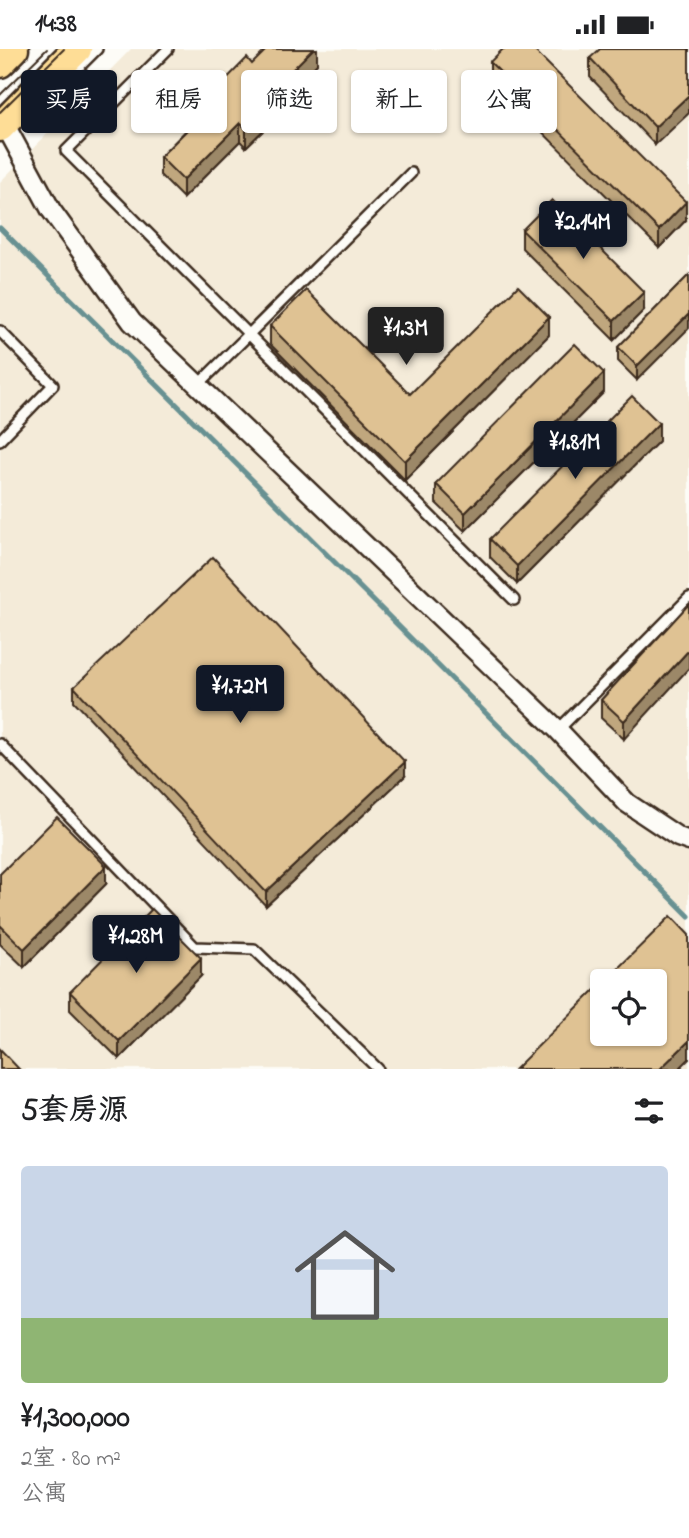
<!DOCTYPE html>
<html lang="zh">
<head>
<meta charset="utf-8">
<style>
	:root { --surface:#fff; --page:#f6f6f6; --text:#202124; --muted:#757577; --line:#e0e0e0; --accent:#111827 }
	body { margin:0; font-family:"Indie Flower","LXGW WenKai TC",sans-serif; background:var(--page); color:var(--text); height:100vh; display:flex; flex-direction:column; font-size:26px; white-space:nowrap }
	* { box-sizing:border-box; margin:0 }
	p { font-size:23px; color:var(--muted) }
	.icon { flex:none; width:38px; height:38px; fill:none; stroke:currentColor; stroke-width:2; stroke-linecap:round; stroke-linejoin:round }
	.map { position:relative; height:1020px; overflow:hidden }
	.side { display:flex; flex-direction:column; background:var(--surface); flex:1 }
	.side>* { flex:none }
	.hud { position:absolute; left:21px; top:21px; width:648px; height:63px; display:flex; gap:14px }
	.tools { position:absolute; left:590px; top:920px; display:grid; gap:14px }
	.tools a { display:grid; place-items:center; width:77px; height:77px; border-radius:7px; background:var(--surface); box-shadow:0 2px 5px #0004; font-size:35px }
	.price { position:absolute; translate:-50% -60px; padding:0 16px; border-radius:7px; background:var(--accent); color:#fff; font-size:23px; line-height:46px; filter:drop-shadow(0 2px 4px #0008) }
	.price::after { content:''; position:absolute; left:50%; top:42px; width:21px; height:16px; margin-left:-10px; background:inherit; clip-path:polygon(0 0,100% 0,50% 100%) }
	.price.active { background:#222; color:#fff }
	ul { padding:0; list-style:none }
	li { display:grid; align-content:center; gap:14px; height:371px; padding:0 21px }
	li+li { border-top:2px solid var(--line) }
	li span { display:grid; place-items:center; height:217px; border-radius:7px; color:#555 }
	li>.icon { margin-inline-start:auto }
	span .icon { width:126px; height:126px; fill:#fffc; stroke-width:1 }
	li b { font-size:30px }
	h2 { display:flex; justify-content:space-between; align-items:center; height:84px; padding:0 21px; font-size:30px }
	.pill { padding:0 24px; border-radius:7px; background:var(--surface); box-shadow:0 2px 5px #0004; font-size:24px; line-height:63px }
	.pill.active { background:var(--accent); color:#fff }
	.status { display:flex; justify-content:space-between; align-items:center; height:49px; padding:0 35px; background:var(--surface); direction:ltr }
	.status svg { height:19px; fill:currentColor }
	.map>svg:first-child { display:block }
	.built { fill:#f4ebd9; fill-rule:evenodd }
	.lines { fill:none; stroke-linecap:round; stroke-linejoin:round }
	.stream { stroke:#679192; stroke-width:5 }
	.lane-casing { stroke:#3b2a1e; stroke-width:14 }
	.street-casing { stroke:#3b2a1e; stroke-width:23 }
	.primary-casing { stroke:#3b2a1e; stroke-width:33 }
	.lane { stroke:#fdfcf7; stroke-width:9 }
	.street { stroke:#fdfcf7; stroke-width:18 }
	.primary { stroke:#fedd96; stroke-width:28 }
	.tram { stroke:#3b2a1e; stroke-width:2 }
	.wall { fill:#c0a77e; stroke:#3b2a1e; stroke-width:2 }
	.shaded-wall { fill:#9c8867; stroke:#3b2a1e; stroke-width:2 }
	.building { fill:#dfc293; stroke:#3b2a1e; stroke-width:2 }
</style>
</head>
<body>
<div class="status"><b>14:38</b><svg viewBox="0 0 49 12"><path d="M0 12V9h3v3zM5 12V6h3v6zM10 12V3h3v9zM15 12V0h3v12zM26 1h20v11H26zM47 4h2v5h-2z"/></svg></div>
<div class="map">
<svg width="689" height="1020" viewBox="0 0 689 1020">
	<rect width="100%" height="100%" fill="#fdfcf7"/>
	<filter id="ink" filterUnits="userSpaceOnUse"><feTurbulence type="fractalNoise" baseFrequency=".0143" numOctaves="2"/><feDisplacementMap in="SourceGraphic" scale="14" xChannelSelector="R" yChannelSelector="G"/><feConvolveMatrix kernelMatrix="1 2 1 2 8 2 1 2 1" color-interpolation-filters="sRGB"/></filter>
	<g filter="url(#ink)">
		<!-- built -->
		<path class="built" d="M131 0H689V1020H0V133ZM602 933H654V985H602Z"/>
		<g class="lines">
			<!-- stream -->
			<path class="stream" d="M0 179 689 867"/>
			<defs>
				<path id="lane" d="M168 0 66 102 514 551
					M58 39 97 0
					M0 282 53 336 0 391
					M198 336 411 124
					M558 681 689 549
					M0 695 195 898 254 900 378 1020"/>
				<path id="street" d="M4 74 51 161 132 273 558 681 627 754 678 788 689 792"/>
				<path id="primary" d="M0 14 14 0
					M0 78 77 0"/>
			</defs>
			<!-- lane casing -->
			<use href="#lane" class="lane-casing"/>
			<!-- street casing -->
			<use href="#street" class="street-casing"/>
			<!-- primary casing -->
			<use href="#primary" class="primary-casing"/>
			<!-- lane -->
			<use href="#lane" class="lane"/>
			<!-- street -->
			<use href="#street" class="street"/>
			<!-- primary -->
			<use href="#primary" class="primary"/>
			<!-- tram -->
			<path class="tram" d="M0 46 47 0
				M0 63 64 0"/>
		</g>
		<!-- wall -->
		<path class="wall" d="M317 0V15L272 60V73L246 98 240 92 183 149 160 126V108L202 65V55L252 15Z
			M689 0 655 96 590 28V9Z
			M490 13 686 171 659 199 490 31Z
			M522 181 644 261 614 291 522 199Z
			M689 226 637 331 618 312V298Z
			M270 277 410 345 549 286 405 431 270 295Z
			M604 343 465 482 436 454V435Z
			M659 392 517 535 490 508V490Z
			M689 555 624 690 601 669V651Z
			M74 638 405 727 266 857 74 652Z
			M0 825 106 835 24 918 0 895Z
			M201 927 119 1010 70 961V943Z"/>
		<!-- shaded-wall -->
		<path class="shaded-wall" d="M313 0H317V15L272 60V73L246 98V80L265 48Z
			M689 46V64L655 96V78Z
			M240 74V92L183 149V131Z
			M686 153V171L659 199V181Z
			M644 243V261L614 291V272Z
			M689 265V279L637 331V317Z
			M549 268V286L405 431V412Z
			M604 324V343L465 482V464Z
			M659 374V392L517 535V517Z
			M689 601V619L624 690V672Z
			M405 713V727L266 857V843Z
			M106 817V835L24 918V900Z
			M201 909V927L119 1010V992Z
			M689 992V1010L679 1020H660Z"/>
		<!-- building -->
		<path class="building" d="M267 0H313L265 48 272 54 246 80 240 74 183 131 160 108 208 60 202 55 247 9 252 15Z
			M503 0H533L686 153 659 181 490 13Z
			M600 0H689V46L655 78 590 9Z
			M552 151 644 243 614 272 522 181Z
			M689 226V265L637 317 618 298Z
			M518 237 549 268 405 412 270 277 306 241 410 345Z
			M575 295 604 324 465 464 436 435Z
			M632 347 659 374 517 517 490 490Z
			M213 508 405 713 266 843 74 638Z
			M689 555V601L624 672 601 651Z
			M57 768 106 817 24 900 0 876V825Z
			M152 860 201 909 119 992 70 943Z
			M671 867 689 886V992L660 1020H515L602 934V985H654V933H604Z
			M0 1000 19 1020H0Z"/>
	</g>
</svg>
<div class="tools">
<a><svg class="icon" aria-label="locate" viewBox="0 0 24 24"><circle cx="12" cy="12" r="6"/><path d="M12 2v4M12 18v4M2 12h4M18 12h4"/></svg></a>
</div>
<b class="price" style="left:583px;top:212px">¥2.14M</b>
<b class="price active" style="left:406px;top:318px">¥1.3M</b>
<b class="price" style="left:575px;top:432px">¥1.81M</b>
<b class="price" style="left:240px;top:676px">¥1.72M</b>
<b class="price" style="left:136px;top:926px">¥1.28M</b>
<div class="hud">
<a class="pill active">买房</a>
<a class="pill">租房</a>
<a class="pill">筛选</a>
<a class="pill">新上</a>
<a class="pill">公寓</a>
</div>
</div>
<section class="side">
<h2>5套房源<svg class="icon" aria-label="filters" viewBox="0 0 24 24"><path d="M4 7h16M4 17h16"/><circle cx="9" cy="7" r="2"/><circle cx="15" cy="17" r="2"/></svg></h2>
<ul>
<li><span style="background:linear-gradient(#c9d6e8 70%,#8fb573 0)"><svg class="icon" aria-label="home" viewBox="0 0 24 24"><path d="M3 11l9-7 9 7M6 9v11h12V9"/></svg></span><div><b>¥1,300,000</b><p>2室 · 80 m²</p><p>公寓</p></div></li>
</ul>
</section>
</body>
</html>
